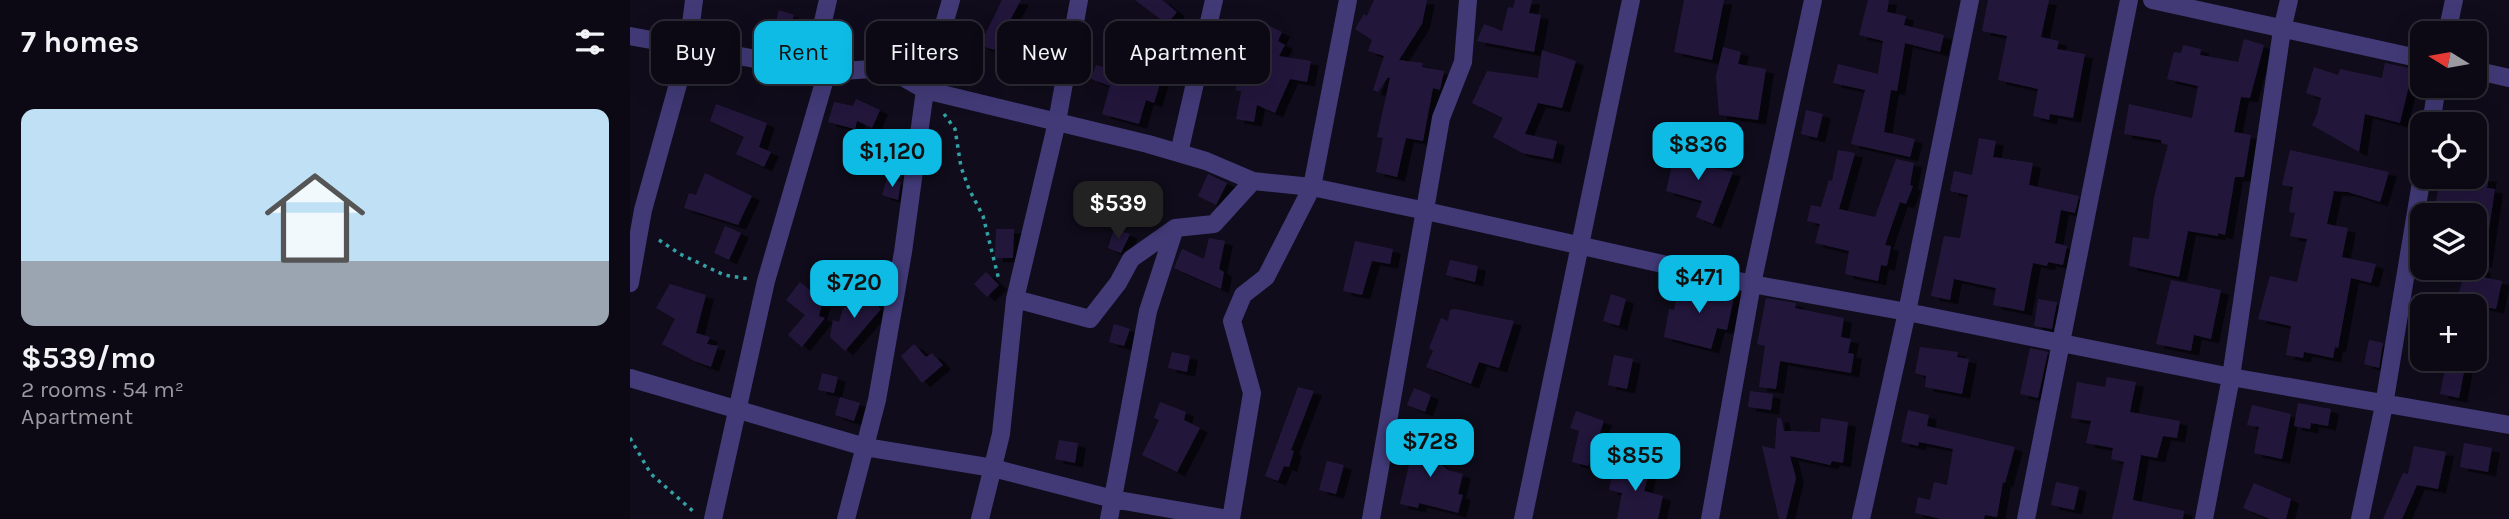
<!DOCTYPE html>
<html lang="en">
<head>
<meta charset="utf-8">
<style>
	:root { --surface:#0c0914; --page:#15121d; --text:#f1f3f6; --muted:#9a9aa0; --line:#2c2a34; --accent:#0dbbe4 }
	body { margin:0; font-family:Karla,sans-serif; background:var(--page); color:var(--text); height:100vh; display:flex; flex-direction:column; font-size:26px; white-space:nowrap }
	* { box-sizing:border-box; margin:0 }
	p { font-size:23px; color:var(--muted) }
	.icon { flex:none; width:38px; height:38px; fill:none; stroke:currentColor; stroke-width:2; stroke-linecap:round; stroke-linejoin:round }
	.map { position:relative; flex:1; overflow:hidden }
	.sheet { display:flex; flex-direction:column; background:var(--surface); width:630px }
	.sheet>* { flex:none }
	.top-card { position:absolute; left:21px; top:21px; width:665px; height:63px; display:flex; gap:14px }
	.needle { width:46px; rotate:281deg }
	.fabs { position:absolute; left:1780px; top:21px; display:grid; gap:14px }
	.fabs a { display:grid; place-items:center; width:77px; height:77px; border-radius:14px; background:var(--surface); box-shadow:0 7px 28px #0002,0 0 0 2px var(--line); font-size:35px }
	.price { position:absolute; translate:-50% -60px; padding:0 16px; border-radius:14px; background:var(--accent); color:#111; font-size:23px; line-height:46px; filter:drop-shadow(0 2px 4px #0008) }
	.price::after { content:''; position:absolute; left:50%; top:42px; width:21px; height:16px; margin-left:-10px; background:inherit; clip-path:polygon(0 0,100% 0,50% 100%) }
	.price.selected { background:#222; color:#fff }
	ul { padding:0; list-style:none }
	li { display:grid; align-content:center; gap:14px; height:371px; padding:0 21px }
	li+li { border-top:2px solid var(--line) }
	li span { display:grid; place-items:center; height:217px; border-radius:14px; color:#555 }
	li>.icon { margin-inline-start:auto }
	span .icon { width:126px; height:126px; fill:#fffc; stroke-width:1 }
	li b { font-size:30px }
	h2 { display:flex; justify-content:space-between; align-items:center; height:84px; padding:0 21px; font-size:30px }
	.chip { padding:0 24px; border-radius:14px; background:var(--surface); box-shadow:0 7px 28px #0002,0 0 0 2px var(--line); font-size:24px; line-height:63px }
	.chip.selected { background:var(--accent); color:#111 }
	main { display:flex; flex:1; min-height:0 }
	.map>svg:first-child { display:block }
	.building { fill:#23193b; filter:url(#shadow) }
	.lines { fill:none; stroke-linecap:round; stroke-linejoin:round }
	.path { stroke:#33a2a6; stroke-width:3.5; stroke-dasharray:3.5 5; stroke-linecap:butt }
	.minor { stroke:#413a77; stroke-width:18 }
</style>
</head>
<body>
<main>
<section class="sheet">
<h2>7 homes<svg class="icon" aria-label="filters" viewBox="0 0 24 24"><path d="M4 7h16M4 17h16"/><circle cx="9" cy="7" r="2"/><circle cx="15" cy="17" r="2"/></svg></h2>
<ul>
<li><span style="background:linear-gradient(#bfe0f5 70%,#9aa5b1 0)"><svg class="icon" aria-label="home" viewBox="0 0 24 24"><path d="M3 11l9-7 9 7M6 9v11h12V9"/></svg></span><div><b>$539/mo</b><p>2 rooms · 54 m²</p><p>Apartment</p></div></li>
</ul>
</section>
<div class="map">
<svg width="1879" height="519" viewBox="0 0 1879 519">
	<defs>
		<filter id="shadow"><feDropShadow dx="8" dy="4.5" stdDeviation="0" flood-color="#0009"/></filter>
	</defs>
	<rect width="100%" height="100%" fill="#100c1b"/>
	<!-- building -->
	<path class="building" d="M372 0H391L364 50 350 45Z
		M505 0H532L547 12 537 24Z
		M744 0H797L792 24 769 60 793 63 792 67 814 71 810 90 803 88 793 141 776 138 767 177 746 172 753 138 747 137 760 78 758 77 748 92 743 90 754 56 738 51 742 40 725 29 734 14 737 16Z
		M885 0H902L899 13 911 15 904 52 847 41 854 24 872 31 878 7 883 8Z
		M1054 0H1094L1082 60 1044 52Z
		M1238 0H1259L1257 12 1276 16 1274 25 1314 35 1310 52 1275 43 1267 91 1261 90 1254 132 1285 139 1280 157 1221 144 1235 90 1203 83 1208 64 1248 74 1253 41 1229 35Z
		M1358 0H1419L1411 37 1429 41 1427 49 1455 54 1443 118 1420 114 1419 120 1403 116 1408 89 1368 80 1377 36 1352 31Z
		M149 10 164 15 156 43 141 39Z
		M637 25 652 32 648 41 655 45 649 56 681 61 677 82 660 79 645 113 627 105 624 122 606 119 611 93V91L605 90Z
		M1614 39 1634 45 1620 98 1611 97 1604 132 1621 135 1614 177H1605L1595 235 1588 233V236L1558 231 1549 277 1499 266 1503 237 1519 239 1524 197 1538 145 1531 143V140L1494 134 1499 104 1562 118 1568 86 1537 79 1544 52 1551 53 1553 45 1571 49 1570 55 1608 62Z
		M1093 47 1111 52 1108 64 1136 69 1128 120 1089 115 1086 76Z
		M912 50 946 61 932 108 908 103 895 134 927 141 923 159 892 153 863 137 873 118 842 103 857 71 908 78Z
		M503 52 536 65 524 103 516 100 509 124 472 114 480 86 461 79 466 65 495 73Z
		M1755 63 1783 69 1770 123 1735 114 1729 152 1682 125 1687 115 1691 98 1676 93 1684 67 1708 75 1710 69 1752 78Z
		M226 99 250 110 242 128 227 121 225 129 198 122 204 102 223 106Z
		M86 104 137 123 129 147 141 152 134 167 106 154 114 137 80 121Z
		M1176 110 1193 114 1187 138 1171 134Z
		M1349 138 1366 141 1363 157 1403 163 1399 185 1449 196 1445 213 1431 210 1425 243 1437 246 1433 265 1418 262 1417 266 1403 263 1394 311 1363 305 1366 288 1324 279 1320 300 1301 296 1314 236 1330 238 1338 195 1320 191 1324 171 1342 175Z
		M1048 140 1064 143 1061 163 1103 172 1083 224 1066 217 1072 201 1036 191Z
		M1208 150 1225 153 1209 209 1245 217 1266 159 1284 163 1280 185 1283 186 1276 204 1270 202 1255 245 1261 246 1257 266 1251 265 1248 281 1215 274 1219 251 1185 243 1190 224 1177 221 1181 205 1191 207 1199 180 1202 181Z
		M1660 150 1759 172 1750 202 1718 192 1704 191 1697 224 1718 228 1712 257 1746 264 1741 283 1721 278 1708 348 1705 347 1703 358 1674 352 1673 358 1656 355 1661 326 1628 319 1640 276 1667 282 1677 239 1660 236 1665 213 1659 212 1663 187 1652 185Z
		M75 173 122 196 108 225 54 208 59 193 66 195Z
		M578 174 597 183 586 205 568 196Z
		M1811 177H1859L1857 188 1865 189 1854 263H1844V215H1803Z
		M257 178 271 182 268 200 252 195Z
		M95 226 111 233 99 260 84 253Z
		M366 229H384L383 258H365Z
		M484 229 500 234 491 253 478 248Z
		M579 238 595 241 589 269 594 272 591 289 544 268 552 249 574 259Z
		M725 241 763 249 760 264 742 261 732 295 713 291Z
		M820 260 848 266 845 282 816 275Z
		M1836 268H1853L1852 277 1872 281 1866 309 1851 306H1825Z
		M356 272 369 285 357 297 344 284Z
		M1541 280 1591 290 1581 339 1564 335 1561 351 1526 344Z
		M170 282 193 300 189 316 195 318 172 347 158 335 175 315 156 300Z
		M40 284 76 295 66 333 80 337 77 344 88 346 81 367 64 361 32 344 45 319 26 308Z
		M1049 285 1071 290 1072 285 1105 292 1097 330 1087 328 1081 349 1034 337 1039 309 1044 310Z
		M231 290 251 309 215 351 200 337 203 320 209 322 213 309Z
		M981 294 996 299 989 326 973 321Z
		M1136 298 1166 303 1165 308 1214 318 1211 337 1221 339 1218 353 1224 354 1221 373 1150 361 1146 389 1129 387 1135 346 1127 344Z
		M1408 299 1427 302 1422 329 1404 326Z
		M825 309 884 321 869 368 849 362 841 384 796 367 803 351 799 348 811 318 818 321 820 310Z
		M484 324 500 329 494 346 479 342Z
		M1739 340 1753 343 1749 368 1734 364Z
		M284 344 296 357 302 353 313 365 292 383 271 356Z
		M1290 347 1328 352 1327 357 1339 359 1332 394 1295 387 1296 376 1285 373Z
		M1400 348 1418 352 1408 398 1390 394Z
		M542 352 560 356 557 372 538 368Z
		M984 355 1003 359 997 389 978 385Z
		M1817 359 1836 362 1829 398 1810 394Z
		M192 373 208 377 204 393 188 390Z
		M1477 377 1506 382 1500 412 1550 421 1547 438 1533 436 1527 458 1511 455 1503 500 1554 511 1553 519H1482L1494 462 1481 459 1483 448 1456 443 1461 421 1441 418 1447 382 1475 387Z
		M668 387 684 391 661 450 664 451 659 467 654 466 648 481 635 476Z
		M784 388 801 395 795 412 777 405Z
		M1120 391 1143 394 1141 410 1118 407Z
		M210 397 230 403 224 421 205 415Z
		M530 402 556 412 554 420 570 428 547 472 512 455 529 420 524 418Z
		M1668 403 1701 409 1698 426 1681 423 1680 429 1664 426Z
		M1622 405 1661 414 1652 459 1624 453 1629 427 1617 425Z
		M1278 410 1299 415 1297 426 1385 447 1375 483 1373 482 1367 517 1355 515 1354 519H1311L1285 513 1288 497 1300 500 1304 482 1317 485 1323 449 1289 442 1288 446 1271 442Z
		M946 411 974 421 958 466 942 462 949 431 940 428Z
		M1147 418H1151L1154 431 1190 432 1191 418 1218 422 1213 463 1202 461 1200 465 1160 456 1166 478 1156 519H1149L1132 446 1145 449Z
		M787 430 806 435 800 456 818 470 833 474 828 494 833 495 828 513 789 503 788 508 770 504Z
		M429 440 448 443 445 463 425 459Z
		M1834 443 1862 448 1858 472 1830 467Z
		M1784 446 1816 452 1808 489 1787 485 1772 519H1753L1773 473 1778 474Z
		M697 461 714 465 706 494 689 490Z
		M985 461 1020 468 1014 491 1033 496 1028 519H987L992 493 979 490Z
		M1426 482 1449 487 1444 510 1421 505Z
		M1624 483 1661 499 1656 519H1640L1613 508Z"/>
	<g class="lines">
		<!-- path -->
		<path class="path" d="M314 114 325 129 331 167 339 189 353 216 369 280
			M29 240 50 254 94 275 119 279
			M0 438 21 474 64 512"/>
		<!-- minor -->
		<path class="minor" d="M1522 0 1792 59
			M1817 33 1824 0
			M0 36 197 72 257 68 295 90 518 144 576 161 623 181 682 187 796 211 1122 284 1277 312 1601 377 1879 425
			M1844 70 1879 78
			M1801 124 1807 86
			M549 153 584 0
			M0 283 13 210 58 48 64 0
			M385 299 460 319 488 283 501 259 545 228 584 224 623 181
			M0 378 235 447 363 468 483 499 598 519
			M83 519 136 281 197 72 191 30 198 0
			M216 519 247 400 273 252 295 90 321 0
			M350 519 371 434 385 299 427 122 449 0
			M479 519 518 311 545 228
			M601 519 622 393 602 321 613 295 636 277 682 187 718 0
			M741 519 811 118 833 62 838 0
			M893 519 1001 0
			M1080 519 1122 284 1183 0
			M1231 519 1277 312 1340 0
			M1396 519 1499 0
			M1574 519 1601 377 1652 30 1659 0
			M1730 519 1754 405 1792 176"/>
	</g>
</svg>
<div class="fabs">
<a><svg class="needle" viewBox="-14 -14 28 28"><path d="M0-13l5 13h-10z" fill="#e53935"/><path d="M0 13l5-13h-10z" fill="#9a9aa0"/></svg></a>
<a><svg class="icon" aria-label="locate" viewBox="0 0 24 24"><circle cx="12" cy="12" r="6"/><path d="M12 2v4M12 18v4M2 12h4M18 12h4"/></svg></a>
<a><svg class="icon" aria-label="layers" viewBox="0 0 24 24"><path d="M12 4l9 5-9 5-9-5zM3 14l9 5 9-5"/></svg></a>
<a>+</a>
</div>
<b class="price" style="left:1068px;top:182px">$836</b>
<b class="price" style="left:262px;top:189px">$1,120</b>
<b class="price selected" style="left:488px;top:241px">$539</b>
<b class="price" style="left:1069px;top:315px">$471</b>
<b class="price" style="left:224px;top:320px">$720</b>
<b class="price" style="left:800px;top:479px">$728</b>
<b class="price" style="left:1005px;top:493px">$855</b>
<div class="top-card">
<a class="chip">Buy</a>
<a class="chip selected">Rent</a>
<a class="chip">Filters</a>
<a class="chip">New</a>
<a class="chip">Apartment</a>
</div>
</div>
</main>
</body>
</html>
